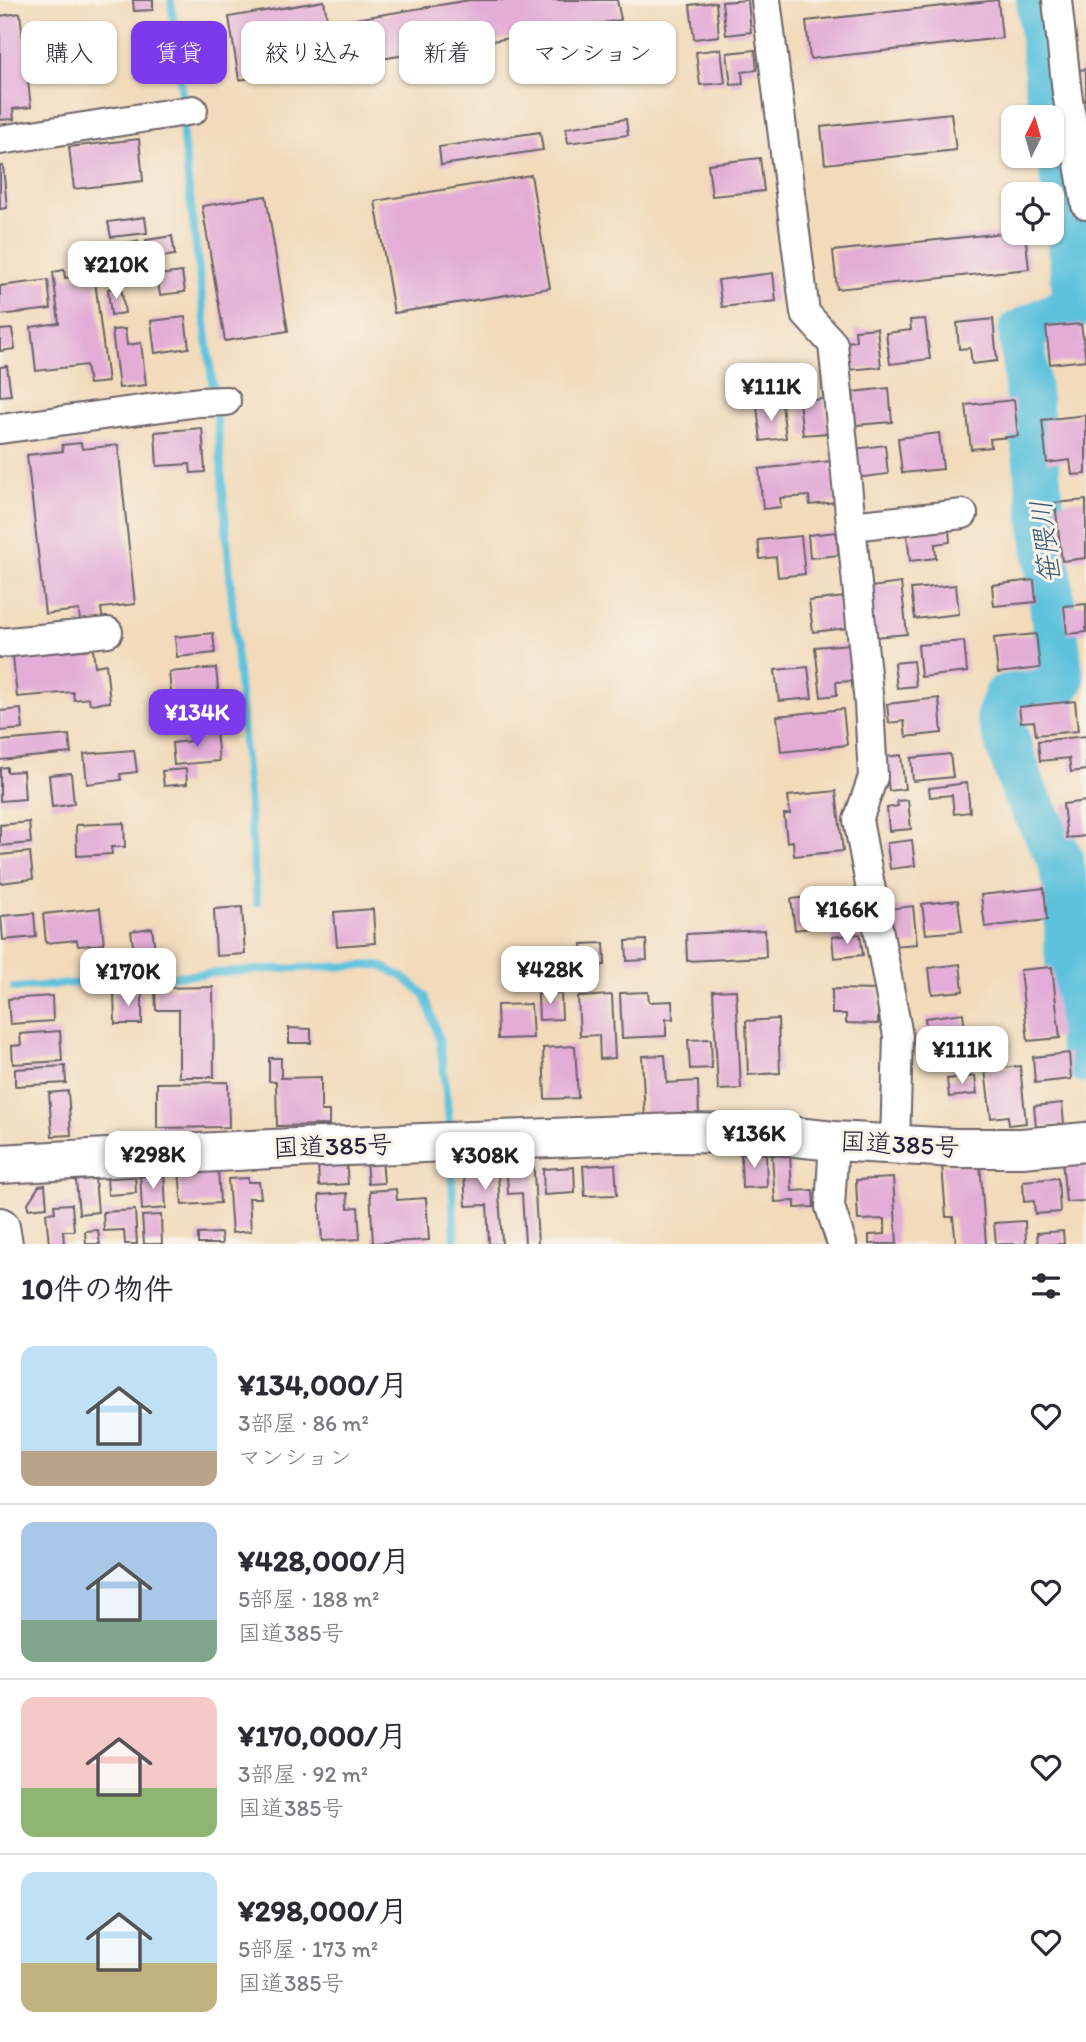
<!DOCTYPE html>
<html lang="ja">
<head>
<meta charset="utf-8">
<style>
	:root { --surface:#fff; --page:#f7f7f7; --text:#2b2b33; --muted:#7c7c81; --line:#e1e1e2; --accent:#7c3aed }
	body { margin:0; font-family:Itim,"Klee One",sans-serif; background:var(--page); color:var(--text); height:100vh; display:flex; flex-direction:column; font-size:26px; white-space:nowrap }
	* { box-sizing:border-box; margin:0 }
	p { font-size:23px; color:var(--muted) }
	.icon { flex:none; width:38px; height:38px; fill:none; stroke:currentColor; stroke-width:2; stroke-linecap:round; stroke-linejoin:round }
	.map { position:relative; height:1244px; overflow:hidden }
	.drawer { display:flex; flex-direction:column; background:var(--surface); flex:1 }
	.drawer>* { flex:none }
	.banner { position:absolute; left:21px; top:21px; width:700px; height:63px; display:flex; gap:14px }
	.needle { width:46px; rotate:5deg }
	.tools { position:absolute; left:1001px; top:105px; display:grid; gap:14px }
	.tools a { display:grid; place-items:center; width:63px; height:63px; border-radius:14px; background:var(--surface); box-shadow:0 2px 5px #0004; font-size:35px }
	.price { position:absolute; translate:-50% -60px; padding:0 16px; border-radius:14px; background:#fff; color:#222; font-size:23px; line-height:46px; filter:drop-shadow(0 2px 4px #0008) }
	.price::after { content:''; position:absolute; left:50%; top:42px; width:21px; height:16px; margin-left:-10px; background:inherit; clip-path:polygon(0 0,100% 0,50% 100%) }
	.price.on { background:var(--accent); color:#fff }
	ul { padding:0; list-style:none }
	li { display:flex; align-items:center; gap:21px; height:175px; padding:0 21px }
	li+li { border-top:2px solid var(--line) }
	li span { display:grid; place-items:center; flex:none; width:196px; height:140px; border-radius:14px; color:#555 }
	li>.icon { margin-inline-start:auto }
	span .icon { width:84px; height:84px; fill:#fffc; stroke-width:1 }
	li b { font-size:30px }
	h2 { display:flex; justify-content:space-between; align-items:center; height:84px; padding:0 21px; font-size:30px }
	.pill { padding:0 24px; border-radius:14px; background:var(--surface); box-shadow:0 2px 5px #0004; font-size:24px; line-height:63px }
	.pill.on { background:var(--accent); color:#fff }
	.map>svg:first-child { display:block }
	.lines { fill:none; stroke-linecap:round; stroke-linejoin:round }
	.stream { stroke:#5fc2dd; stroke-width:8 }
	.river { stroke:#5fc2dd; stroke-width:46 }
	.building { fill:#e3add7 }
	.minor-casing { stroke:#6b6267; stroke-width:32 }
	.trunk-casing { stroke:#6b6267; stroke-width:42 }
	.minor { stroke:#fff; stroke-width:28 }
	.trunk { stroke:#fff; stroke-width:38 }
	.labels { text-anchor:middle; stroke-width:6; stroke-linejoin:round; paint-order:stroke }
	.street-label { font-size:26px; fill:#22223b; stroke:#f7f3e8 }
	.water-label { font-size:28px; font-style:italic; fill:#375a74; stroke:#f7f3e8 }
</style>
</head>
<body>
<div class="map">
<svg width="1086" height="1244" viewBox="0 0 1086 1244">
	<rect width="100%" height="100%" fill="#f7f3e8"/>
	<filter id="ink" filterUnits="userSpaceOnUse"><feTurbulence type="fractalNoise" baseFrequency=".0143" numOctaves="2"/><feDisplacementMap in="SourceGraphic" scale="14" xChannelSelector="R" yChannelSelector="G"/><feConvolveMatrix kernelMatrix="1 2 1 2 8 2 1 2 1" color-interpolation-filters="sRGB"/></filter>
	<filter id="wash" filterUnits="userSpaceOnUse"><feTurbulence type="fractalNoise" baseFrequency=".00686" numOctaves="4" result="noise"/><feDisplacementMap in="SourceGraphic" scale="28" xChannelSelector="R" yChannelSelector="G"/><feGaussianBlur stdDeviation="1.57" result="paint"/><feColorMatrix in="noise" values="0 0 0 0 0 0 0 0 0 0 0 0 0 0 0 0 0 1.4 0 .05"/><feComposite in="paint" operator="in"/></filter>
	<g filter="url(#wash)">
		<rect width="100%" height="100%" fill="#f2daba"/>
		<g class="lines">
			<!-- stream -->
			<path class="stream" d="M171 0 182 96 183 139 218 430 257 903
				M14 988 272 969 379 965 403 977 425 995 440 1042 450 1128
				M451 1155 455 1244"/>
			<!-- river -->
			<path class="river" d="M1039 0 1048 89 1067 201 1076 305 1021 332 1061 681 1055 690 1006 697 999 716 1024 791 1060 858 1068 897 1067 948 1071 994 1086 1060"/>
		</g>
		<g id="blocks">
			<!-- building -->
			<path class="building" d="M133 0H153V10L134 11Z
				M470 0H617L621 20 350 64 343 21Z
				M748 0 751 32 726 35 722 2Z
				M998 0 1002 38 810 59 806 21Z
				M324 1 335 64 239 80 229 17Z
				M716 2 719 36 694 39 690 5Z
				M20 13 31 107 13 109 14 119 0 120V16Z
				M721 49 725 83 700 85 696 52Z
				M755 50 757 70 742 72 743 84 731 85 727 53Z
				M1086 69V100H1082L1079 70Z
				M951 113 956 150 825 164 821 127Z
				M626 119 628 135 568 143 566 128Z
				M540 132 543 150 441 165 439 147Z
				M139 139 143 181 74 189 69 147Z
				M760 158 764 191 712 196 708 164Z
				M0 166H3L7 208 0 209Z
				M531 175 550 288 394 313 375 201Z
				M266 196 288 331 225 341 202 206Z
				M145 217 147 233 111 237 108 222Z
				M1013 232 1025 233 1029 269 837 289 833 251Z
				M172 236 175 255 148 259 146 240Z
				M138 241 143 275 106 280 101 247Z
				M64 270 65 278 81 276 82 283 95 281 108 382 89 384 86 365 36 371 31 327 59 323 53 272Z
				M182 272 185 292 160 295 157 275Z
				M773 273 776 301 722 307 718 280Z
				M48 280 51 309 0 315V286Z
				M121 287 125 313 111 315 108 289Z
				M185 317 189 348 155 353 151 321Z
				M925 319 930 359 890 364 886 333 911 330 910 320Z
				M993 319 997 361 972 364 970 348 959 349 957 323Z
				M1081 324 1086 360 1050 364 1046 327Z
				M877 328 881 367 848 370 845 342 856 341 855 330Z
				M12 329 15 349 0 351V330Z
				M125 329 127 345 141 343 146 385 119 388 112 330Z
				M7 366 11 395 0 396V367Z
				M889 388 892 422 856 425 853 392Z
				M824 399 828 433 803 435 799 401Z
				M1014 400 1018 436 990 439 991 447 971 449 966 405Z
				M782 405 786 438 761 441 757 407Z
				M1086 415V474L1072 475 1070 460 1047 463 1042 420Z
				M202 428 205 472 191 473 190 464 157 466 155 432Z
				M939 433 943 469 902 473 898 438Z
				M81 443 82 449 118 445 135 604 101 608 103 621 80 623 79 610 45 614 27 455 63 451 62 445Z
				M885 445 888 474 857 478 854 449Z
				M831 461 836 502 810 505 809 496 780 498 781 507 763 509 759 469Z
				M1086 500V558L1062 561 1055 503Z
				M949 529 950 542 935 544 936 558 910 561 907 534Z
				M836 532 839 555 810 558 808 535Z
				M801 536 805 574 778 577 776 557 760 559 758 540Z
				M1034 580 1036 602 994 606 992 585Z
				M901 583 907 634 875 637 870 587Z
				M956 585 959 614 915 619 911 589Z
				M845 597 848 628 813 632 809 601Z
				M1086 604V632L1067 634 1064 606Z
				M213 633 215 653 177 657 175 637Z
				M1036 634 1040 668 998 673 994 638Z
				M964 641 967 672 921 677 918 645Z
				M850 644 854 681 836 682 837 695 821 697 815 647Z
				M93 649 95 666 106 664 110 702 90 704 89 698 74 700 73 692 17 697 13 656Z
				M913 661 916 686 897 688 894 663Z
				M808 667 812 698 779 701 775 670Z
				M216 668 219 699 172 703 169 672Z
				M939 698 942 733 906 737 904 721 889 723 887 704Z
				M1075 701 1078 731 1036 735 1034 721 1021 722 1019 707Z
				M21 709 23 729 0 731V711Z
				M843 709 847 745 781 752 777 716Z
				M216 731 219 761 174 765 172 743 190 741 189 733Z
				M69 735 71 753 0 760V741Z
				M1086 736V770L1071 772 1069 758 1040 761 1038 741Z
				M134 750 137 772 120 774 121 780 87 784 84 754Z
				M950 754 953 777 913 781 911 758Z
				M901 755 905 789 889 791 885 757Z
				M7 767V772L23 771 25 799 0 801V768Z
				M186 769 187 784 164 786 162 771Z
				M71 773 74 804 52 807 49 775Z
				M967 783 970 812 954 814 952 795 930 797 929 788Z
				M836 791 843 851 794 856 793 841 787 842 784 814H790L788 796Z
				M908 800 911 829 889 831 887 808 898 806 897 801Z
				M1086 801V836L1067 838 1063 804Z
				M29 822 31 843 0 846V825Z
				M124 823 125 847H111L112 854 77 856 76 825Z
				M912 840 915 866 890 869 887 843Z
				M30 852 33 879 0 883V855Z
				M1044 888 1047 920 985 927 981 895Z
				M858 894 861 923 835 925 831 896Z
				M824 895 827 926 795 930 791 899Z
				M958 900 962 931 926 934 922 904Z
				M913 906 917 944 893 946 889 909Z
				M242 907 245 954 216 956 214 909Z
				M100 908 104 944 78 946 77 940 46 943 43 914Z
				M373 909 375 943 337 946 334 912Z
				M34 913 36 937 3 940 1 916Z
				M152 928 157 964 136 967 131 931Z
				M765 930 766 957 687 961 686 934Z
				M860 934 863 955 834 958 832 937Z
				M646 940 647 960 627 961 626 941Z
				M604 943 605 965 583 966 582 944Z
				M960 964 963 991 932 994 929 968Z
				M1052 967 1060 1038 1028 1041 1020 970Z
				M213 987 214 1077H179V1010H156L155 988Z
				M832 989 879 990 878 1024 846 1023V1014H832Z
				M736 990 741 1089 718 1090 713 991Z
				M114 992H142V1024H115Z
				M648 992 649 1002 672 1001 673 1019H666V1036L622 1038 620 993Z
				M561 993 562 1019 539 1020 538 994Z
				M612 995 615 1058 600 1059 599 1035 580 1036 578 997Z
				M52 996 53 1021 10 1024 8 999Z
				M531 1004 533 1038 498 1039 497 1005Z
				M963 1013 966 1040 928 1044 925 1018Z
				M778 1019 780 1073 748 1075 746 1021Z
				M289 1028 311 1029V1043H289Z
				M60 1031 62 1061 13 1064 12 1046 21 1045 20 1034Z
				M711 1039 712 1068 690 1069 688 1040Z
				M575 1046 578 1098 545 1099 543 1048Z
				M1069 1053 1071 1079 1035 1083 1033 1057Z
				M665 1055 667 1083 698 1081 699 1115 645 1118 642 1056Z
				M269 1058H281V1078L321 1077V1111H329V1125L277 1126 276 1082 269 1081Z
				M65 1066 66 1083 15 1086V1069Z
				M1020 1066 1026 1123 1009 1125 1008 1116 991 1118 985 1070Z
				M975 1076 977 1094 949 1097 947 1079Z
				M228 1082 229 1127 157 1128V1083Z
				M68 1091 71 1135 52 1136 49 1093Z
				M1062 1103 1064 1124 1036 1127 1034 1106Z
				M766 1153 767 1187 742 1188 741 1154Z
				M790 1154 792 1191 813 1190 814 1207 795 1208V1201L775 1202 772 1155Z
				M533 1155 538 1244H525L522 1193 508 1194 506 1157Z
				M497 1157 502 1244H489L487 1205 466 1206 463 1159Z
				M1086 1158V1201L1066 1202 1062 1160Z
				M382 1159 384 1183 368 1184 366 1160Z
				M346 1160 348 1184 319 1186 318 1162Z
				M980 1162 986 1244H956L953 1217H946L942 1165Z
				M615 1164 617 1195 585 1196 583 1166Z
				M574 1167 575 1193 544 1195 543 1169Z
				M218 1168 220 1203 182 1205 179 1171Z
				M164 1172 166 1208 142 1210 140 1173Z
				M135 1173 136 1193 108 1195 107 1175Z
				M248 1178V1182H259L261 1198H249L251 1231 232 1233 228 1179Z
				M893 1178 897 1244H869V1235L885 1234V1219L858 1220 856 1180Z
				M1058 1178 1060 1212 1035 1214 1034 1201 1024 1202 1023 1181Z
				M95 1179 98 1212 79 1214 76 1180Z
				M45 1185 47 1207 28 1209V1203L39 1186Z
				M396 1189 397 1200 426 1198 429 1240 373 1243 370 1191Z
				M347 1193 348 1208 358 1207 360 1239 322 1241 319 1195Z
				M72 1204 74 1231H63L64 1244H49L46 1213 55 1212 54 1205Z
				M135 1210 137 1244H125L124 1230 104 1231 103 1212Z
				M161 1215 162 1244H144L142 1216Z
				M1025 1221 1026 1244H996L994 1223Z
				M98 1230 100 1244H86L85 1231Z
				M1063 1231 1064 1244H1038L1037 1233Z
				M221 1233 222 1244H198V1234Z"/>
		</g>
	</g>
	<g filter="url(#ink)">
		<use href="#blocks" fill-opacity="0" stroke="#6b6267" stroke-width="2"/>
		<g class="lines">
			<defs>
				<path id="minor" d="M766 0 805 313 833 344 869 704 873 777 858 820 898 1036 895 1145
					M1057 0 1067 93 1086 205
					M0 140 193 110
					M0 429 199 402 226 401
					M851 526 963 514
					M0 643 108 632
					M834 1141 830 1207 842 1244"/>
				<path id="trunk" d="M0 1164 271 1149 678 1133 767 1134 834 1141 955 1148H1022L1086 1142
					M0 1227 3 1244"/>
			</defs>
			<!-- minor casing -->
			<use href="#minor" class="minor-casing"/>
			<!-- trunk casing -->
			<use href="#trunk" class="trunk-casing"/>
			<!-- minor -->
			<use href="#minor" class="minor"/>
			<!-- trunk -->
			<use href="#trunk" class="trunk"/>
		</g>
	</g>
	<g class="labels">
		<!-- street labels -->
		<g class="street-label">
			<text transform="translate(900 1144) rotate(3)" y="9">国道385号</text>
			<text transform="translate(333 1146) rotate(-2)" y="9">国道385号</text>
		</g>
		<!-- water labels -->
		<g class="water-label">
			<text transform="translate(1045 542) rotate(-97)" y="10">笹隈川</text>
		</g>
	</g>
</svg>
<div class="tools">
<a><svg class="needle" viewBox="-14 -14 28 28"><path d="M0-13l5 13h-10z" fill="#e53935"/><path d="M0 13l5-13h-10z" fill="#7c7c81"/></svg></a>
<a><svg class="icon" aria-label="locate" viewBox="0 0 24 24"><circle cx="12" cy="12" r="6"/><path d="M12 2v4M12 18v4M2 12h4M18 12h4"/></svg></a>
</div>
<b class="price" style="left:116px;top:301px">¥210K</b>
<b class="price" style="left:771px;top:423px">¥111K</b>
<b class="price on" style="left:197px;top:749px">¥134K</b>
<b class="price" style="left:847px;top:946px">¥166K</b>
<b class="price" style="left:550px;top:1006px">¥428K</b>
<b class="price" style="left:128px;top:1008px">¥170K</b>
<b class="price" style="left:962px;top:1086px">¥111K</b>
<b class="price" style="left:754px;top:1170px">¥136K</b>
<b class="price" style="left:153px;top:1191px">¥298K</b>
<b class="price" style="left:485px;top:1192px">¥308K</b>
<div class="banner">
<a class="pill">購入</a>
<a class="pill on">賃貸</a>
<a class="pill">絞り込み</a>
<a class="pill">新着</a>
<a class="pill">マンション</a>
</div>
</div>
<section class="drawer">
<h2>10件の物件<svg class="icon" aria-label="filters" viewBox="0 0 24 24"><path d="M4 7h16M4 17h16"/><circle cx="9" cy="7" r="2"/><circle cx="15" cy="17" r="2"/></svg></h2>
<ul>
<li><span style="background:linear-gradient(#bfe0f5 75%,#b9a48a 0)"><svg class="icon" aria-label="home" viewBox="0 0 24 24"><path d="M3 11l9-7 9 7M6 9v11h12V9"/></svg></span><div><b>¥134,000/月</b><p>3部屋 · 86 m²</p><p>マンション</p></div><svg class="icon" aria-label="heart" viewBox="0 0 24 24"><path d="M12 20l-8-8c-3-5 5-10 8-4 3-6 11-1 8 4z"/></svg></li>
<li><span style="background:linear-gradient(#a9c7e8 70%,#7fa58c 0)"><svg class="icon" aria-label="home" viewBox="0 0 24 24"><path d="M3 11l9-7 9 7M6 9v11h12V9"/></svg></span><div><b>¥428,000/月</b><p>5部屋 · 188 m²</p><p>国道385号</p></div><svg class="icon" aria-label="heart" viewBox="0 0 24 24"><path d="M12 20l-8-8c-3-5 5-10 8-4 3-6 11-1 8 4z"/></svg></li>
<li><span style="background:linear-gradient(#f6c9c9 65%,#8fb573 0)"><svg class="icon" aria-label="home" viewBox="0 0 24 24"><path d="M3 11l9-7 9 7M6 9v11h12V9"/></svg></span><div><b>¥170,000/月</b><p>3部屋 · 92 m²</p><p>国道385号</p></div><svg class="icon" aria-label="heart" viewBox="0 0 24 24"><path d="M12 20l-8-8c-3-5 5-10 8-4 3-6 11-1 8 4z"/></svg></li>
<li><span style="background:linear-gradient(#bfe0f5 65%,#c2b280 0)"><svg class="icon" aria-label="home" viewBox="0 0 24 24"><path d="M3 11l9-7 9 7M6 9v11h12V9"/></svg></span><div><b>¥298,000/月</b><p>5部屋 · 173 m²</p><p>国道385号</p></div><svg class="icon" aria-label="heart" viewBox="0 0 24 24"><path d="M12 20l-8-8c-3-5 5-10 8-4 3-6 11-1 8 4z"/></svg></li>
</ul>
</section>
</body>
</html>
